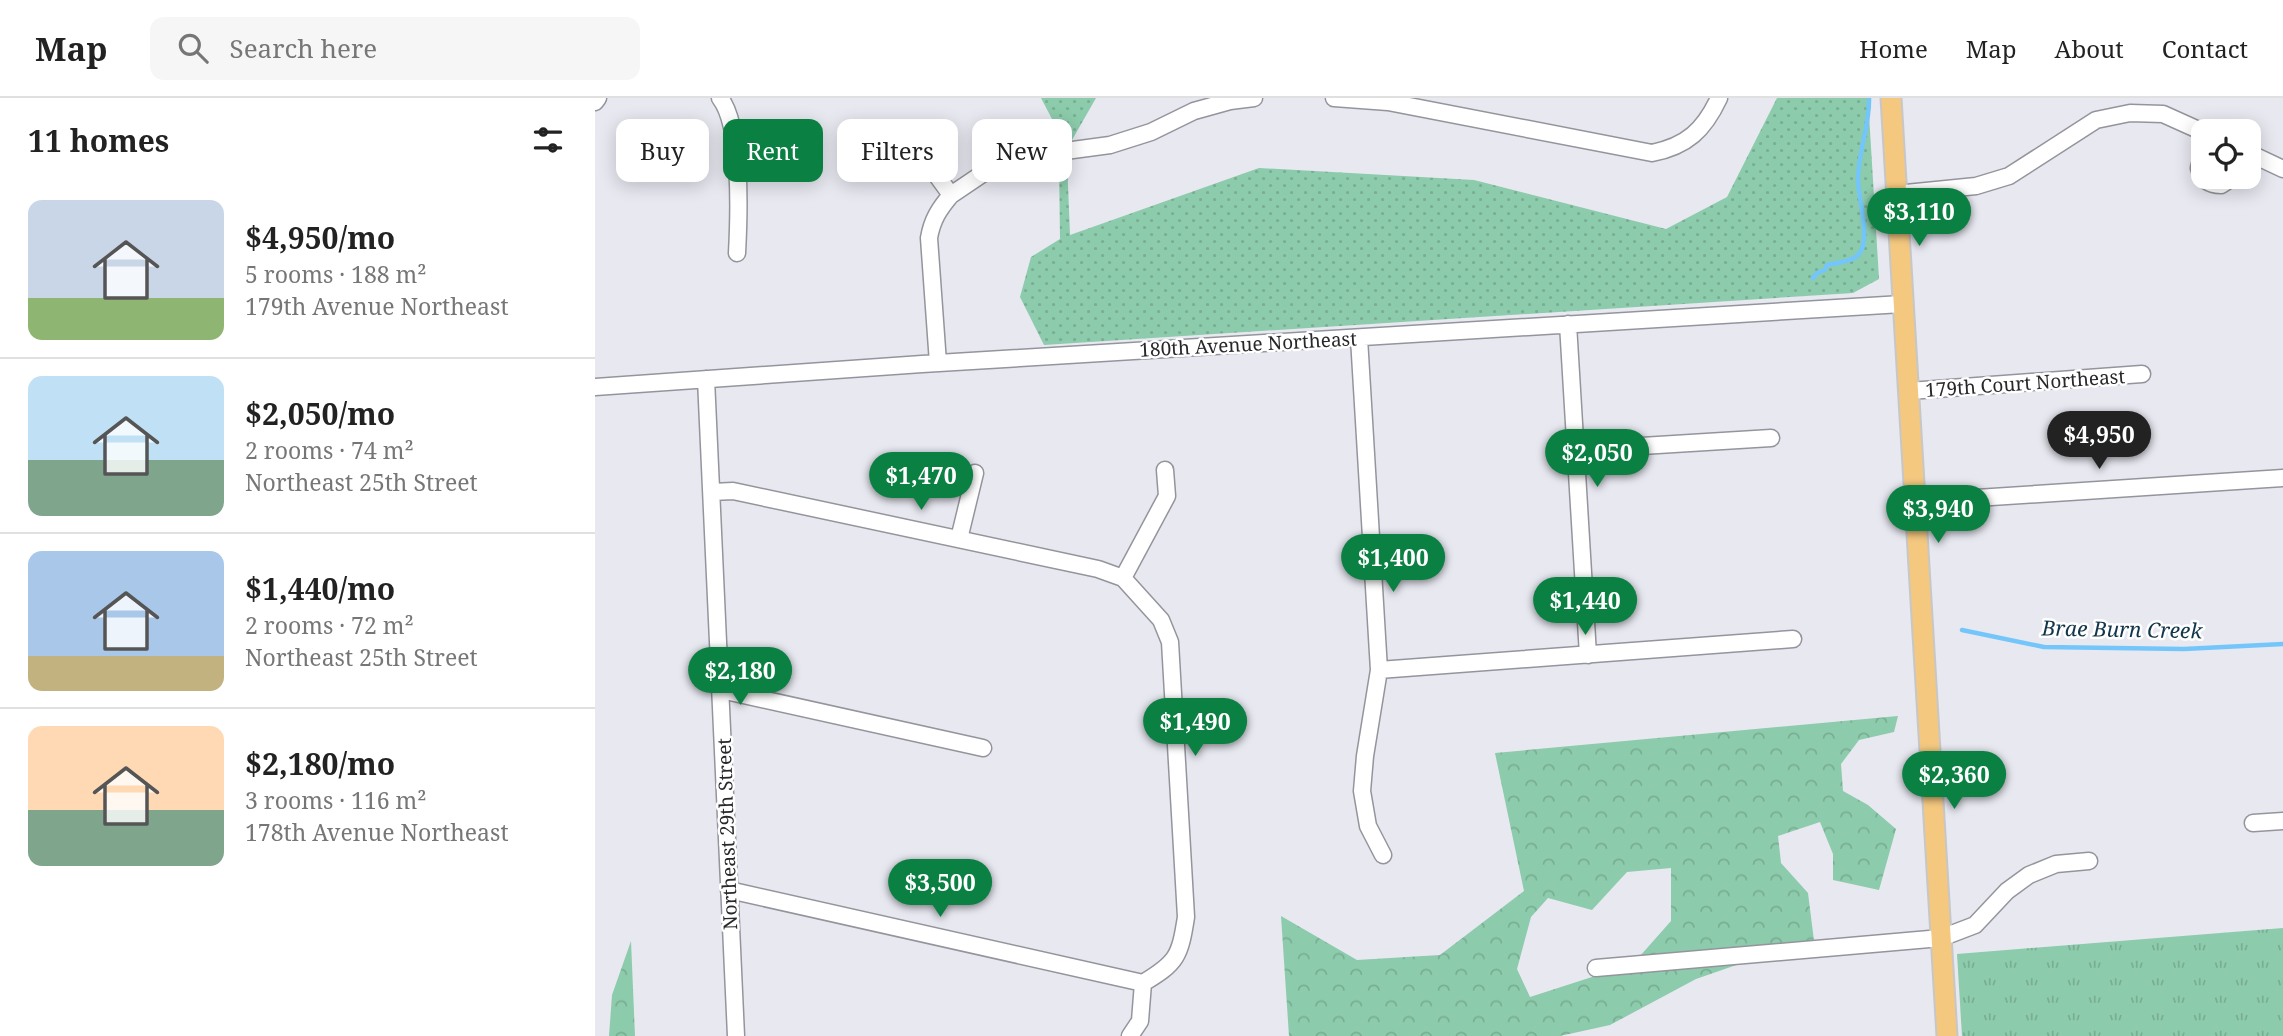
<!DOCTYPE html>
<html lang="en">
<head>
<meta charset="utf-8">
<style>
	:root { --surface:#fff; --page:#f6f6f6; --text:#222; --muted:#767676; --line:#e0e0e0; --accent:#0b8043 }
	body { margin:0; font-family:"Noto Serif",serif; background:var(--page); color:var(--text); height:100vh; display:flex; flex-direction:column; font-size:26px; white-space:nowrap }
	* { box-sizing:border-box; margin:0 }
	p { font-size:23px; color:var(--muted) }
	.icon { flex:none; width:38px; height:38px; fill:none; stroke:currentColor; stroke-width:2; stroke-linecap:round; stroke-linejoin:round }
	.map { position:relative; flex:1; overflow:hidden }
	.details { display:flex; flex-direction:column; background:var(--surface); width:595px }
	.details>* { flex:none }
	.hud { position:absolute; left:21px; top:21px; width:665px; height:63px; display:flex; gap:14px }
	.buttons { position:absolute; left:1596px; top:21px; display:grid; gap:14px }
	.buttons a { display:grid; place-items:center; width:70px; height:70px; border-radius:14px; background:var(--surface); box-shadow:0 4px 18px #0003; font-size:35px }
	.price { position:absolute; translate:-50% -60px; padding:0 16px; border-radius:24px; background:var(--accent); color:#fff; font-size:23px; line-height:46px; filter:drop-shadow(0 2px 4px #0008) }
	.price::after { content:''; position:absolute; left:50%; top:42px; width:21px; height:16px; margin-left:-10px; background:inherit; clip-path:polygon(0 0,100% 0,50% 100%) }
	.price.on { background:#222; color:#fff }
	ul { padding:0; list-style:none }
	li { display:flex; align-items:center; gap:21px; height:175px; padding:0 28px }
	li+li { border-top:2px solid var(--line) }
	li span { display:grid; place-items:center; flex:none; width:196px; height:140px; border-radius:14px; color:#555 }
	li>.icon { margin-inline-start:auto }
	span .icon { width:84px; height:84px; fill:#fffc; stroke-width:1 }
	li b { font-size:30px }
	h2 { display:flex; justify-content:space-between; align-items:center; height:84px; padding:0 28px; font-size:30px }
	.pill { padding:0 24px; border-radius:14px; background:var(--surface); box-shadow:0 4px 18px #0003; font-size:24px; line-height:63px }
	.pill.on { background:var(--accent); color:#fff }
	header { display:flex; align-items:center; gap:42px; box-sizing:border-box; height:98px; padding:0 35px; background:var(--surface); border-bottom:2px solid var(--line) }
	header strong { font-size:33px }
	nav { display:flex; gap:38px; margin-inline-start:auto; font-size:24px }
	.search { width:490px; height:63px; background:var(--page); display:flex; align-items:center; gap:18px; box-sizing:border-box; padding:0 24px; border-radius:14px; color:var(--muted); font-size:26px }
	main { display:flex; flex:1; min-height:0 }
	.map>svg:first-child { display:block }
	.grass { fill:url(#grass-dots) }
	.forest { fill:url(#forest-crowns) }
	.park { fill:url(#park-tufts) }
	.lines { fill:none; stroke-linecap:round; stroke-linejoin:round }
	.stream { stroke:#74c6fa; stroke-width:4.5 }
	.minor-casing { stroke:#94959c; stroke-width:19 }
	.major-casing { stroke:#c7c7c8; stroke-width:23 }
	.minor { stroke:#fff; stroke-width:16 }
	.major { stroke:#f4c87f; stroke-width:19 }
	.labels { text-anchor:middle; stroke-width:5; stroke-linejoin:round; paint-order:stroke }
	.street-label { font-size:19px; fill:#28282b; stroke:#fff }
	.water-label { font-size:21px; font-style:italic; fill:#11354a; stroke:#fff }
</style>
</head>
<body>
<header>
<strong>Map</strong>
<div class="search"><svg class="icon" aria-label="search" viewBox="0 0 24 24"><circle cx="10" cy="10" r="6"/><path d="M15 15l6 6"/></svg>Search here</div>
<nav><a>Home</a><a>Map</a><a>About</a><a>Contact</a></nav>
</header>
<main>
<section class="details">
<h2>11 homes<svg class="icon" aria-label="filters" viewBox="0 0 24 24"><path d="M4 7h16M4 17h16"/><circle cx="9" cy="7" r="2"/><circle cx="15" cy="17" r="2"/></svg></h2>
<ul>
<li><span style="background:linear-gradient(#c9d6e8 70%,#8fb573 0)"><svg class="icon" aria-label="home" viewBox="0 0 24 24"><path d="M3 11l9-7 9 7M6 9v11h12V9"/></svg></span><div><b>$4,950/mo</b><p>5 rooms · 188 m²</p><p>179th Avenue Northeast</p></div></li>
<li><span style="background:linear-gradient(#bfe0f5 60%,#7fa58c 0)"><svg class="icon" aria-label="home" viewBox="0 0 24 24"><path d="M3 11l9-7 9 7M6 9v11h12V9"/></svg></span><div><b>$2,050/mo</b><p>2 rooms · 74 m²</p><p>Northeast 25th Street</p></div></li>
<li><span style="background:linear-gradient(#a9c7e8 75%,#c2b280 0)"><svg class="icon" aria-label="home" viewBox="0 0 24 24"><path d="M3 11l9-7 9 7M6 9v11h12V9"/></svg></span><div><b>$1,440/mo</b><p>2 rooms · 72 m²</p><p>Northeast 25th Street</p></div></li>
<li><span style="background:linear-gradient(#ffd9b3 60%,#7fa58c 0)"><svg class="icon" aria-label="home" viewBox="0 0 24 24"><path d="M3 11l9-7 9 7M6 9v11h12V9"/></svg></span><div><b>$2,180/mo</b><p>3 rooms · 116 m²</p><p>178th Avenue Northeast</p></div></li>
</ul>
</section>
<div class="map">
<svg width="1688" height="938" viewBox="0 0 1688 938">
	<defs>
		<pattern id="grass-dots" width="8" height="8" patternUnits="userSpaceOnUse" patternTransform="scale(1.75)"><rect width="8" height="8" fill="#8ccbab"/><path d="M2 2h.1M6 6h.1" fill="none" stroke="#79ae93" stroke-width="1.8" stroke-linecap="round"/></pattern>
		<pattern id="forest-crowns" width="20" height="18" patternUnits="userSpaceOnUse" patternTransform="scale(1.75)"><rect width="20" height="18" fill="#8ccbab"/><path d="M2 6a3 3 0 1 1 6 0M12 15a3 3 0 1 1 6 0" fill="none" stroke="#79ae93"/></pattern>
		<pattern id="park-tufts" width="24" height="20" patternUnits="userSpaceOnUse" patternTransform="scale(1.75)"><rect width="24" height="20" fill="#8ccbab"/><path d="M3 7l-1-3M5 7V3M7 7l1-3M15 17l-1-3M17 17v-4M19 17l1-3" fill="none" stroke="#79ae93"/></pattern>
	</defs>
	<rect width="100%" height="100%" fill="#e7e8f0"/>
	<!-- grass -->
	<path class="grass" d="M446 0H501L477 42 472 62 475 137 664 70 879 82 1071 131 1132 99 1182 0H1273L1284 181 1258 195 449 247 425 199 436 159 465 141 464 62 467 40Z"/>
	<!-- forest -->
	<path class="forest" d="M1303 618 1299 634 1264 642 1246 666 1248 693 1273 707 1301 731 1284 792 1238 782V756L1225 724 1183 738 1186 765 1213 795 1219 843 1045 858 1076 823V770L1032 774 997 812 953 800 936 819 922 871 935 899 997 879 1150 864 1101 881 1015 927 965 938H694L686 818 762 862 845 857 929 793 900 655Z
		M36 843 40 938H14L17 897Z"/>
	<!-- park -->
	<path class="park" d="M1688 830V938H1367L1362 856Z"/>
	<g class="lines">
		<!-- stream -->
		<path class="stream" d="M1218 180 1222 175 1230 172 1232 167C1241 165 1256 164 1263 157 1277 144 1263 100 1263 82 1263 54 1275 27 1274 0
			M1367 532 1449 549 1589 551 1688 546"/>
		<defs>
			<path id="minor" d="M125 0C147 28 144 118 142 155
				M739 0 793 4 1057 55C1092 48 1109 32 1124 0
				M0 4 3 0
				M324 53 356 97C344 111 337 122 334 140L343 265
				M1608 55 1604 70C1607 81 1614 87 1626 87L1638 79
				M1654 55 1688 71
				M1301 96 1381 88 1414 78 1501 22 1535 15 1568 16 1608 34
				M356 97 399 68 418 60 515 47 556 34 599 13 635 3 659 0
				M973 226 993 557
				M764 240 784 572 770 658 767 693 773 728 788 757
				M111 281 141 938
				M0 289 327 266 1307 206
				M1314 293 1547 276
				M982 352 1176 340
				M117 394 138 393 503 471 528 480
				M1320 404 1688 380
				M364 441 380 375
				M784 572 1198 541
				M126 592 388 650
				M1658 725 1688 723
				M134 792 548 885
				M1001 870 1346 840 1380 827 1412 793 1434 777 1461 766 1494 763
				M535 938 545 923 548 885C582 865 585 858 591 819L575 544 566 522 528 480 572 398 570 372"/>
			<path id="major" d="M1296 0 1352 938"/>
		</defs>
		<!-- minor casing -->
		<use href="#minor" class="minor-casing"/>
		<!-- major casing -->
		<use href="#major" class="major-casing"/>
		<!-- minor -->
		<use href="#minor" class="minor"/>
		<!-- major -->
		<use href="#major" class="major"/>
	</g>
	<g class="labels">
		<!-- street labels -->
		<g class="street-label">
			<text transform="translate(653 246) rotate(-3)" y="7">180th Avenue Northeast</text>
			<text transform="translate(1430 285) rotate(-4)" y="7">179th Court Northeast</text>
			<text transform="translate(132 736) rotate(-92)" y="7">Northeast 29th Street</text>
		</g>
		<!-- water labels -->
		<g class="water-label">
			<text transform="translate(1527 532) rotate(1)" y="7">Brae Burn Creek</text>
		</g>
	</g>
</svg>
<div class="buttons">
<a><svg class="icon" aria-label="locate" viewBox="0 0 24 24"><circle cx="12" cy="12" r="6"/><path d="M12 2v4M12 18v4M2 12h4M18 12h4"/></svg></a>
</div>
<b class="price" style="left:1324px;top:150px">$3,110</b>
<b class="price on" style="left:1504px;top:373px">$4,950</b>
<b class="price" style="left:1002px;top:391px">$2,050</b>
<b class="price" style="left:326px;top:414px">$1,470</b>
<b class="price" style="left:1343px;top:447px">$3,940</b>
<b class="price" style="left:798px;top:496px">$1,400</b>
<b class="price" style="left:990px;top:539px">$1,440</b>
<b class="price" style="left:145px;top:609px">$2,180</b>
<b class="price" style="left:600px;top:660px">$1,490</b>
<b class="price" style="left:1359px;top:713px">$2,360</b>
<b class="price" style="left:345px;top:821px">$3,500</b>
<div class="hud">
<a class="pill">Buy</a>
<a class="pill on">Rent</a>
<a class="pill">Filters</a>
<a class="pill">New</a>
</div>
</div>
</main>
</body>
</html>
